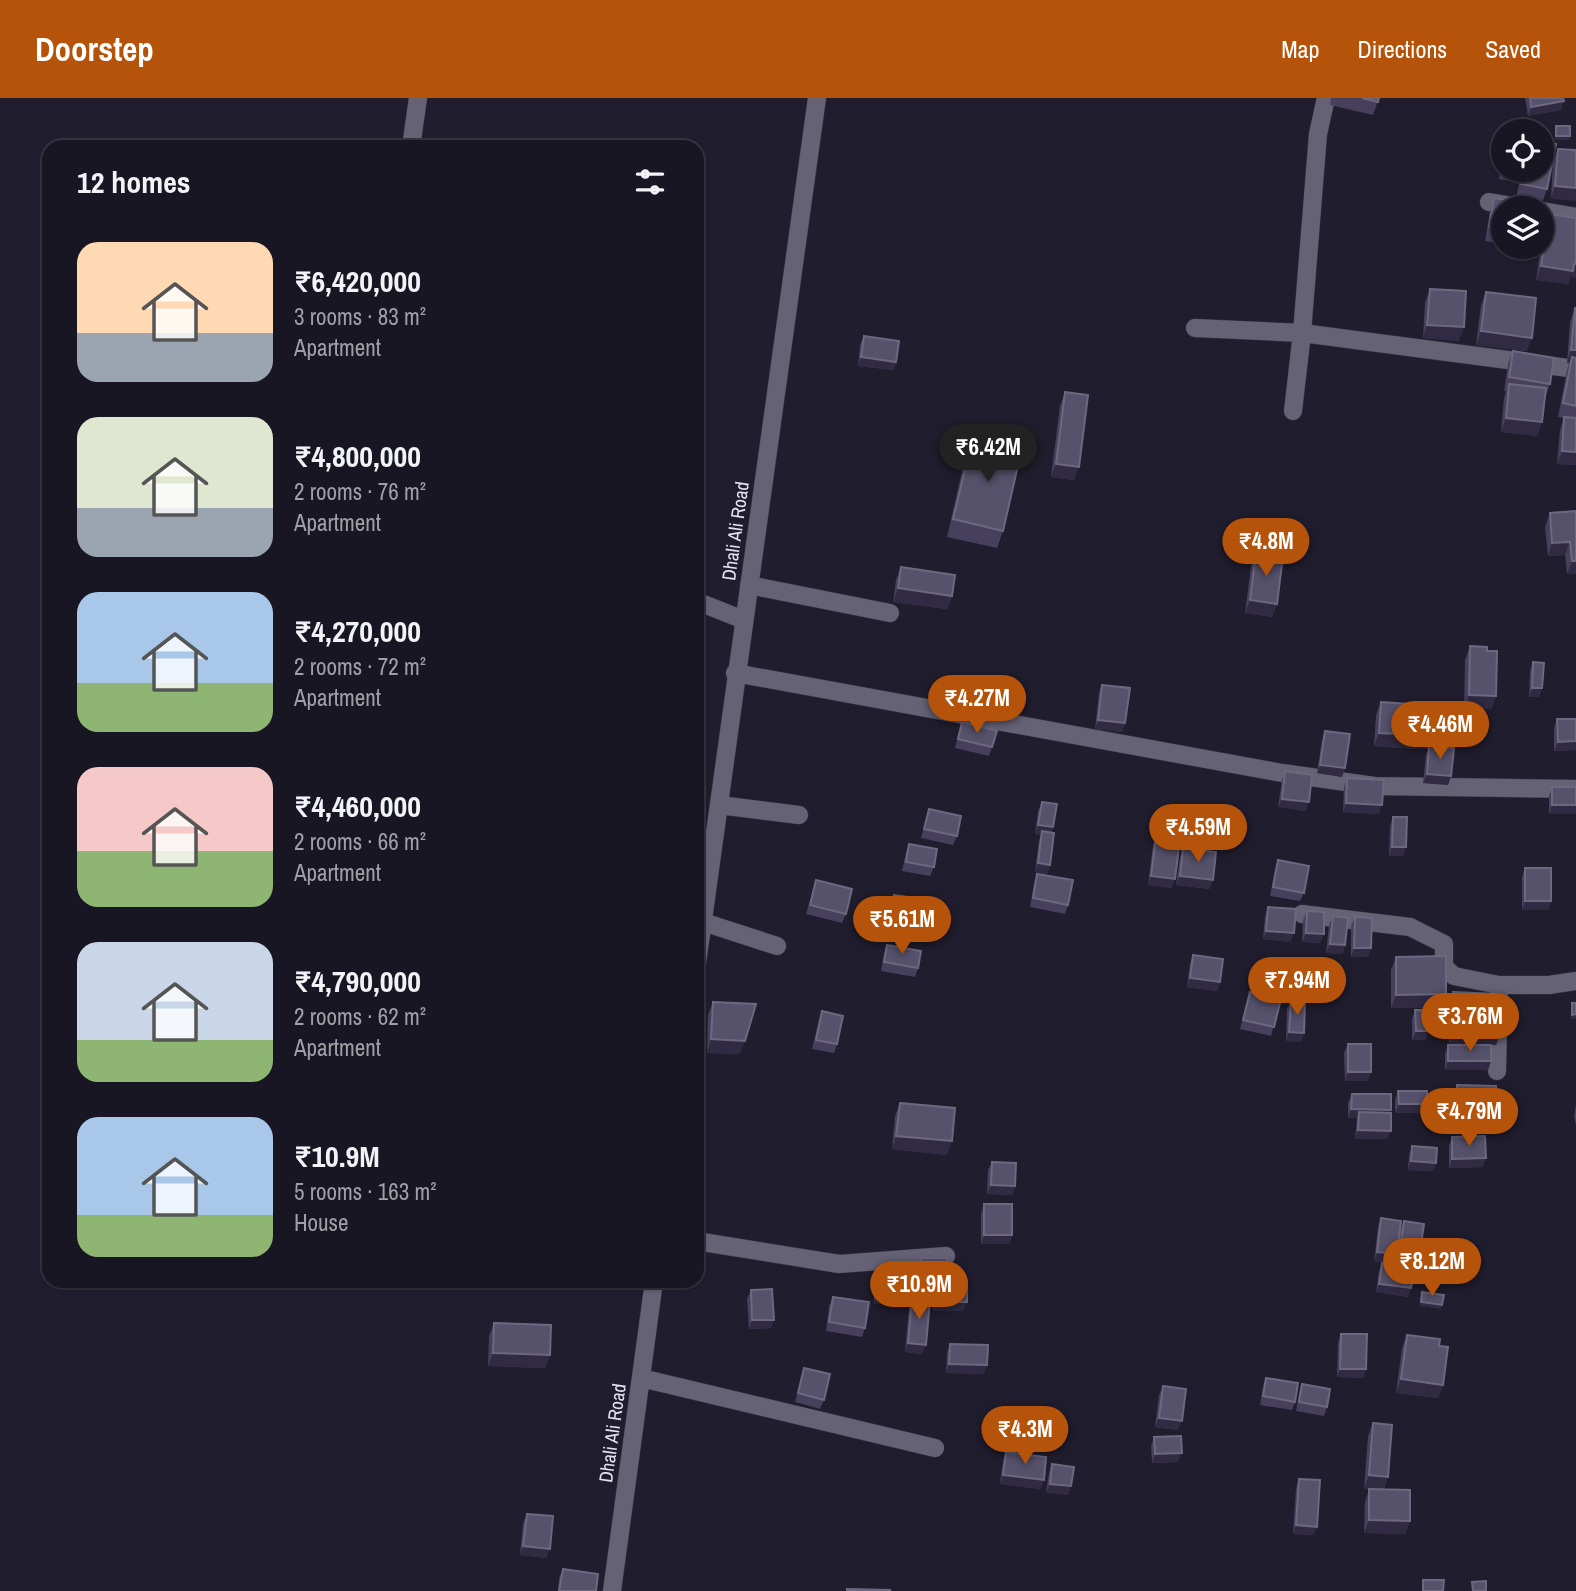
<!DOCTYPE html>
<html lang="en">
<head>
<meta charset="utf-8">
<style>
	:root { --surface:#181622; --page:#211f2a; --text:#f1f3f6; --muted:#9f9fa5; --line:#363540; --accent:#b45309 }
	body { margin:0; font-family:"Archivo Narrow",sans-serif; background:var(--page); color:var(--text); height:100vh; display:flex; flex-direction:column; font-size:26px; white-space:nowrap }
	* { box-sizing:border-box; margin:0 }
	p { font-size:23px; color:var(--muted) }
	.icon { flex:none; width:38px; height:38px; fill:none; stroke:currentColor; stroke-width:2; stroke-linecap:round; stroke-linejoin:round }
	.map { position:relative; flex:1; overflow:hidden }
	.drawer { position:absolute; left:42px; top:42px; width:662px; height:1148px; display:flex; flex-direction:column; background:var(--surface); border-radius:21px; box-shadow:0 2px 5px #0004,0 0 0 2px var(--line) }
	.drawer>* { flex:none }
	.fabs { position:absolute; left:1491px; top:21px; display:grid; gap:14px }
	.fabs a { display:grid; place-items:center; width:63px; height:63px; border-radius:50%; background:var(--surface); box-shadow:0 2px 5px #0004,0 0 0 2px var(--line); font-size:35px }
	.price { position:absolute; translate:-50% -60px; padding:0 16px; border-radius:24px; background:var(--accent); color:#fff; font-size:23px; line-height:46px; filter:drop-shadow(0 2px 4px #0008) }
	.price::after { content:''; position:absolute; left:50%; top:42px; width:21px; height:16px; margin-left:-10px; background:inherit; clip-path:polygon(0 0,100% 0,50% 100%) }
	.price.selected { background:#222; color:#fff }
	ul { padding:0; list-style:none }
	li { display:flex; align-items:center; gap:21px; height:175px; padding:0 35px }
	li span { display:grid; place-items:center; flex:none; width:196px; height:140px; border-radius:21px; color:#555 }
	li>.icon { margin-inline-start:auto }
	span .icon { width:84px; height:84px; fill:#fffc; stroke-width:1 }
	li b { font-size:30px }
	h2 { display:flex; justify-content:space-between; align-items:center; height:84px; padding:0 35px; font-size:30px }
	header { display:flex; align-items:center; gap:42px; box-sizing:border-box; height:98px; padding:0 35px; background:var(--accent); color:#fff }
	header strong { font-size:33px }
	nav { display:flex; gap:38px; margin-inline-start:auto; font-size:24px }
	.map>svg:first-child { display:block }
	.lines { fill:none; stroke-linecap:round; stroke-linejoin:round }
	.minor-casing { stroke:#3a3745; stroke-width:19 }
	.minor { stroke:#656276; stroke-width:18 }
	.wall { fill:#46405c }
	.shaded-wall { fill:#302b43 }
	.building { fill:#57526c; stroke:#6d6880; stroke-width:2 }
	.labels { text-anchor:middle; stroke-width:6; stroke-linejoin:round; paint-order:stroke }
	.street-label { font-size:19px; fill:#e5e3ef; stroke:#201d2e }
</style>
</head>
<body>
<header>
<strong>Doorstep</strong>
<nav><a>Map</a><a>Directions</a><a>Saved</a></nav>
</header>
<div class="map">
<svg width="1576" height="1493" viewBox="0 0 1576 1493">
	<rect width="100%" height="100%" fill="#201d2e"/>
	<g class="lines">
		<defs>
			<path id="minor" d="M411 49 418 0
				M1489 104 1524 110
				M1542 113 1576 119
				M1195 230 1302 235 1576 271
				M1293 313 1302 235 1318 36 1326 0
				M749 487 890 515
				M696 503 744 522
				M735 575 1282 675 1374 688 1576 691
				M719 707 799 717
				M1302 816 1410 829 1444 846V869L1454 878 1499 887H1549L1576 883
				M703 824 777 848
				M696 872 817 0
				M1497 973 1499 887
				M696 1143 839 1166 946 1158
				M641 1280 935 1350
				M612 1493 654 1183"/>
		</defs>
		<!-- minor casing -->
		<use href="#minor" class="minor-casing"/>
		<!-- minor -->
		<use href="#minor" class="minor"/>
	</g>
	<!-- wall -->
	<path class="wall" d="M1331 0H1379L1373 17 1330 7Z
		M1525 0H1563L1561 12 1528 18Z
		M1558 51 1576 52 1551 101 1553 64Z
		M1503 56V72L1519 75 1516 84 1499 81Z
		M1522 72H1542L1547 91 1542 105 1516 100Z
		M1494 100 1503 110V146L1485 143 1490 113Z
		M1549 116 1570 179 1568 186 1536 182 1544 130Z
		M1430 191 1459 243 1423 240 1425 204Z
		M1486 194 1527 253 1476 247 1481 207Z
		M1575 210H1576V367L1557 366 1560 332 1564 320 1558 319 1567 272 1569 265H1567L1570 224Z
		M864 238 896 264 893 272 858 268 860 247Z
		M1513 253 1550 286 1545 300 1542 324 1537 338 1501 334 1504 300 1506 293H1504L1508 266Z
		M1065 294 1074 382 1051 379 1060 308Z
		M973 338 1003 433 997 450 947 439 966 356Z
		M1576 413V476H1567L1565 457 1548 458 1545 429 1550 415Z
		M1256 454 1277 506 1272 519 1245 515 1251 468Z
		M901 469 952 498 947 511 893 504 896 482Z
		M1470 548 1487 553 1496 598 1491 611H1464L1465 562Z
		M1533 564 1542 590 1539 599H1529L1530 573Z
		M1102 587 1125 625 1122 634 1095 631 1099 595Z
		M1381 604 1423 618 1425 612 1456 645 1454 650 1451 678 1448 687 1423 685 1426 657 1428 651H1419L1420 643 1417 651 1374 648 1376 617Z
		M1557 621H1576V652L1554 653V630Z
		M962 624 992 649 989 658 955 650Z
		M1325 633 1345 670 1342 679 1317 675 1322 642Z
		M1285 673 1306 713 1278 709 1282 682Z
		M1347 680 1379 716 1343 714 1344 689Z
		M1552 689 1576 716H1549V698Z
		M1042 704 1053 729 1051 734 1050 767 1047 776 1035 774 1039 742 1041 737 1035 736 1038 713Z
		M929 711 957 738 953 747 921 740Z
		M1393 719 1403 758H1389L1390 728Z
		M1156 738 1172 790 1148 787 1153 747Z
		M909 746 934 769 930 778 902 773 906 754Z
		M1183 750 1210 791 1176 787 1180 759Z
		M1278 762 1304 795 1300 803 1270 798 1275 771Z
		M1525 770 1551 803 1548 812H1522V779Z
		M1037 776 1068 807 1065 816 1030 809 1034 785Z
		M816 782 846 816 842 825 806 816Z
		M894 797 913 821 910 830 888 827 891 806Z
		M1268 809 1294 835 1290 844 1263 841 1265 818Z
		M1307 813 1324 836 1320 845 1302 844 1303 822Z
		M1333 818 1345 847 1342 856 1326 855 1329 827Z
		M1355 819 1371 850 1368 859H1351V828Z
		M887 847 918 870 915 879 881 873 884 856Z
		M1193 857 1220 884 1217 893 1187 889 1190 866Z
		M1396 859 1446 896 1442 910H1391V872Z
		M1264 869 1283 895 1271 938 1240 931 1250 894 1258 896 1261 878Z
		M1453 894 1497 910 1501 933 1496 947H1449V924L1451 919H1450V903Z
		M1291 902 1301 944 1286 943 1287 911Z
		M713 904 740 956 707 955 708 917Z
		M1415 912 1428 933 1425 942H1412V921Z
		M822 913 837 946 834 955 812 951 819 922Z
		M1348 946 1368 983H1345L1344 955Z
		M1448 947 1491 963 1488 972H1445V956Z
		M1457 987 1496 1002 1493 1011H1454V996Z
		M1398 993 1427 1006 1423 1015H1395V1002Z
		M1352 996 1391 1012 1387 1041H1355L1357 1020H1348V1005Z
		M900 1005 947 1057 892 1051 895 1018Z
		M1576 1006V1027L1574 1019Z
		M1452 1039 1483 1069 1449 1070V1048Z
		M1412 1048 1436 1065 1433 1073 1408 1072 1409 1057Z
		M992 1064 1015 1088 1012 1097 987 1096 988 1072Z
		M984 1106 1012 1137 1009 1146H981V1115Z
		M1381 1120 1393 1165 1374 1163 1378 1129Z
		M1404 1123 1419 1160 1416 1169 1396 1166 1400 1132Z
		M921 1160 947 1180 945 1184 963 1213H933V1193L934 1188H917V1169Z
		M1382 1165 1408 1199 1376 1194 1379 1174Z
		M877 1178 913 1200 922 1256 905 1254 909 1209 910 1206H874V1187Z
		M751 1192 771 1230 749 1231 747 1201Z
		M833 1199 865 1230 862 1239 826 1233 829 1208Z
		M494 1225 550 1257 545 1270 488 1268 489 1238Z
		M1341 1236 1366 1271 1363 1280 1337 1279 1338 1245Z
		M1407 1237 1439 1248 1443 1287 1438 1300 1396 1295 1402 1250Z
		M950 1246 984 1276 946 1275 947 1255Z
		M804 1270 824 1302 820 1311 795 1304Z
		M1266 1280 1295 1304 1292 1312 1260 1307 1263 1289Z
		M1302 1286 1327 1309 1324 1318 1296 1313 1299 1295Z
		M1163 1288 1178 1332 1155 1329 1159 1297Z
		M1373 1325 1388 1379 1384 1391 1410 1423 1405 1436 1364 1435 1365 1404 1369 1391H1364L1368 1338Z
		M1154 1339 1178 1364 1152 1365 1151 1348Z
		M1006 1354 1044 1382 1040 1391 1000 1386 1003 1363Z
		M1052 1366 1068 1397 1046 1394 1049 1375Z
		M1299 1381 1314 1437 1293 1436 1296 1390Z
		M527 1416 550 1451 546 1460 520 1457 523 1425Z
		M563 1471 596 1493H558L559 1480Z"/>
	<!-- shaded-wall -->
	<path class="shaded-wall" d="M1564 3 1561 12 1528 18 1531 9Z
		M1556 38H1570L1569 42H1554Z
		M1555 88 1576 90V103L1551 101Z
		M1574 166H1576V180L1570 179 1568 186 1536 182 1541 168Z
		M1427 227 1464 229 1459 243 1423 240Z
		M1481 233 1532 240 1527 253 1476 247Z
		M1571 252H1576V266L1572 259 1569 265H1567Z
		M861 259 896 264 893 272 858 268Z
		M1506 320 1542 324 1537 338 1501 334Z
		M1562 353 1576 354V367L1557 366Z
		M1056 366 1079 369 1074 382 1051 379Z
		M1570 444 1565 457 1548 458 1552 445Z
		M1572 463H1576V476H1567Z
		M898 490 952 498 947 511 893 504Z
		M1250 502 1277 506 1272 519 1245 515Z
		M1532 590H1542L1539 599H1529Z
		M1469 597 1496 598 1491 611H1464Z
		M1098 622 1125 625 1122 634 1095 631Z
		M1379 635 1422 637 1417 651 1374 648Z
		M1422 642 1456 645 1453 654 1429 648 1428 651H1419Z
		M1576 643V652L1554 653 1558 644Z
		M1320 667 1345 670 1342 679 1317 675Z
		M1427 676 1451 678 1448 687 1423 685Z
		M1282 701 1309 704 1306 713 1278 709Z
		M1346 705 1382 707 1379 716 1343 714Z
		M1552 707H1576V716H1549Z
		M1038 727 1053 729 1050 738 1042 733 1041 737 1035 736Z
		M1392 749H1406L1403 758H1389Z
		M1038 765 1050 767 1047 776 1035 774Z
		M1151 778 1175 781 1172 790 1148 787Z
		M1180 778 1213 782 1210 791 1176 787Z
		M1525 803H1551L1548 812H1522Z
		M891 818 913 821 910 830 888 827Z
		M1266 833 1294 835 1290 844 1263 841Z
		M1306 835 1324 836 1320 845 1302 844Z
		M1330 846 1345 847 1342 856 1326 855Z
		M1354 850H1371L1368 859H1351Z
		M1190 880 1220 884 1217 893 1187 889Z
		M1261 892 1283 895 1280 904 1257 901Z
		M1446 896 1442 910H1391L1396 897Z
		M1576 916V921H1570L1572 917Z
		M1416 933H1428L1425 942H1412Z
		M1501 933 1496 947H1449L1454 934Z
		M1289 934 1304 935 1301 944 1286 943Z
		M711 941 745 943 740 956 707 955Z
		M1448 963H1491L1488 972H1445Z
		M1348 974H1371L1368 983H1345Z
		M1457 1002H1496L1493 1011H1454Z
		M1399 1006H1427L1423 1015H1395Z
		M1351 1011 1391 1012 1387 1021 1359 1014 1357 1020H1348Z
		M1358 1032 1391 1033 1387 1041H1355Z
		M896 1038 952 1043 947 1057 892 1051Z
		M1486 1060 1483 1069 1449 1070 1452 1061Z
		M1411 1063 1436 1065 1433 1073 1408 1072Z
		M991 1087 1015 1088 1012 1097 987 1096Z
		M984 1137H1012L1009 1146H981Z
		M1377 1154 1397 1156 1393 1165 1374 1163Z
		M1399 1157 1419 1160 1416 1169 1396 1166Z
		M920 1179 947 1180 944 1189 936 1184 934 1188H917Z
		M1379 1186 1411 1190 1408 1199 1376 1194Z
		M877 1197H915L912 1205V1200L910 1206H874Z
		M936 1204H967L963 1213H933Z
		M1421 1204 1442 1207 1441 1211 1419 1208Z
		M752 1222H774L771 1230 749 1231Z
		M908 1245 926 1247 922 1256 905 1254Z
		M493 1255 550 1257 545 1270 488 1268Z
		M949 1266 987 1267 984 1276 946 1275Z
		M1340 1271H1366L1363 1280 1337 1279Z
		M1401 1281 1443 1287 1438 1300 1396 1295Z
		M1159 1320 1182 1323 1178 1332 1155 1329Z
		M1182 1355 1178 1364 1152 1365 1155 1356Z
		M1003 1377 1044 1382 1040 1391 1000 1386Z
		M1369 1377 1388 1379 1383 1392 1364 1391Z
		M1050 1386 1071 1388 1068 1397 1046 1394Z
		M1369 1422 1410 1423 1405 1436 1364 1435Z
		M1296 1427 1317 1429 1314 1437 1293 1436Z
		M523 1448 550 1451 546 1460 520 1457Z"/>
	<!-- building -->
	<path class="building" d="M1362 0H1379L1378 4Z
		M1530 0H1563L1564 3 1531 9Z
		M1510 27 1527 30V33H1509Z
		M1556 28H1570V38H1556Z
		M1542 43 1556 46 1547 91 1521 86 1524 72H1542Z
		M1558 51 1576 52V90L1555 88Z
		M1503 65V72H1520L1519 75 1502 72Z
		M1494 100 1542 108V111L1503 110V132L1489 129Z
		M1549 116 1576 120V166H1574L1573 173 1541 168Z
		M1430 191 1466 193 1464 229 1427 227Z
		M1486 194 1536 200 1532 240 1481 233Z
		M1575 210H1576V252H1571Z
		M864 238 899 243 896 264 861 259Z
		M1513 253 1554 260 1550 286 1509 279Z
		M1572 259 1576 260V308L1563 305Z
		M1509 286 1546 290 1542 324 1506 320Z
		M1065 294 1088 297 1079 369 1056 366Z
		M1564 319 1576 320V354L1562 353Z
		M973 338 1022 350 1003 433 953 421Z
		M1576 413V463H1572L1570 444 1552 445 1550 415Z
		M1256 454 1283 458 1277 506 1250 502Z
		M901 469 955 477 952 498 898 490Z
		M1470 548 1487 549V553H1497L1496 598 1469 597Z
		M1533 564 1544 565 1542 590H1532Z
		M1102 587 1130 590 1125 625 1098 622Z
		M1381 604 1424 607 1422 637 1379 635Z
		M1425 612 1459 615 1456 645 1422 642Z
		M1557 621H1576V643L1558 644Z
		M962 624 997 633 992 649 958 641Z
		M1325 633 1350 636 1345 670 1320 667Z
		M1429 648 1454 650 1451 678 1427 676Z
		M1285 673 1312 677 1309 704 1282 701Z
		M1347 680 1384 682 1382 707 1346 705Z
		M1552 689H1576V707H1552Z
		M1042 704 1057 706 1053 729 1038 727Z
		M929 711 961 718 957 738 924 731Z
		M1393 719H1407L1406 749H1392Z
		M1042 733 1054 735 1050 767 1038 765Z
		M1156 738 1180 741 1175 781 1151 778Z
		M909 746 937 751 934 769 906 764Z
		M1183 750 1216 754 1213 782 1180 778Z
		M1278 762 1309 768 1304 795 1273 789Z
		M1525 770H1551V803H1525Z
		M1037 776 1073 782 1068 807 1033 800Z
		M816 782 852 791 846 816 810 807Z
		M894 797 916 800 913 821 891 818Z
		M1268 809 1296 811 1294 835 1266 833Z
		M1307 813 1324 814V836L1306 835Z
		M1333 818 1348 820 1345 847 1330 846Z
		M1355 819 1372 820 1371 850H1354Z
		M887 847 921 853 918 870 884 864Z
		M1193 857 1223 861 1220 884 1190 880Z
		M1446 858V896L1396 897V859Z
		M1264 869 1286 872 1283 895 1261 892Z
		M1250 894 1281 901 1274 929 1243 922Z
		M1453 894 1497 896V910H1453Z
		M1291 902 1305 903 1304 935 1289 934Z
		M713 904 756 906 745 943 711 941Z
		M1572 905H1576V916L1572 917Z
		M1454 910H1501V933L1454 934Z
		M1415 912H1428V933H1416Z
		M822 913 843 918 837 946 816 942Z
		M1348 946H1371V974H1348Z
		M1448 947H1491V963H1448Z
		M1457 987 1496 988V1002H1457Z
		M1398 993H1427V1006H1399Z
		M1352 996H1391V1012L1351 1011Z
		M900 1005 955 1010 952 1043 896 1038Z
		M1359 1014 1391 1015V1033L1358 1032Z
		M1485 1038 1486 1060 1452 1061V1039Z
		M1412 1048 1437 1050 1436 1065 1411 1063Z
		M992 1064 1016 1065 1015 1088 991 1087Z
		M984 1106H1012V1137H984Z
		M1381 1120 1401 1123 1397 1156 1377 1154Z
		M1404 1123 1424 1126 1419 1160 1399 1157Z
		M921 1160H947V1180L920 1179Z
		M1382 1165 1415 1170 1411 1190 1379 1186Z
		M877 1178H914L915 1197H877Z
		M936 1184H967V1204H936Z
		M772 1191 774 1222H752L751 1192Z
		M1422 1194 1444 1197 1442 1207 1421 1204Z
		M833 1199 869 1204 865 1230 829 1224Z
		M912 1200 930 1202 926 1247 908 1245Z
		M494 1225 551 1227 550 1257 493 1255Z
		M1341 1236H1367L1366 1271H1340Z
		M1407 1237 1440 1241 1439 1248 1448 1249 1443 1287 1401 1281Z
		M950 1246 988 1247 987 1267 949 1266Z
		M804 1270 830 1276 824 1302 798 1295Z
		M1266 1280 1298 1285 1295 1304 1263 1298Z
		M1302 1286 1330 1291 1327 1309 1299 1304Z
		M1163 1288 1186 1291 1182 1323 1159 1320Z
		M1373 1325 1392 1327 1388 1379 1369 1377Z
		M1181 1338 1182 1355 1155 1356 1154 1339Z
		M1006 1354 1046 1359 1044 1382 1003 1377Z
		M1052 1366 1074 1369 1071 1388 1050 1386Z
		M1299 1381 1320 1382 1317 1429 1296 1427Z
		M1369 1391 1410 1392V1423L1369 1422Z
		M527 1416 553 1418 550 1451 523 1448Z
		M563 1471 598 1476 596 1493H559Z
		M1423 1482H1444L1443 1493H1423Z
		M1486 1483V1493H1473L1472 1484Z
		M847 1491 890 1492V1493H847Z"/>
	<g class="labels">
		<!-- street labels -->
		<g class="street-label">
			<text transform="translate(735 433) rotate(-82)" y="7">Dhali Ali Road</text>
			<text transform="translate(612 1335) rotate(-82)" y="7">Dhali Ali Road</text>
		</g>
	</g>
</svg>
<div class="fabs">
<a><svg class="icon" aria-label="locate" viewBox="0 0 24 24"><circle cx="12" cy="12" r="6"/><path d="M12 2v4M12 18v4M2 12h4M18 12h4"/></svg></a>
<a><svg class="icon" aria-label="layers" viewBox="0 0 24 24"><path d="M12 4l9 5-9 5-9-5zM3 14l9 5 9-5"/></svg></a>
</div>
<b class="price selected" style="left:988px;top:386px">₹6.42M</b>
<b class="price" style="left:1266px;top:480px">₹4.8M</b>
<b class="price" style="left:977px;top:637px">₹4.27M</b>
<b class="price" style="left:1440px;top:663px">₹4.46M</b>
<b class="price" style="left:1198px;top:766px">₹4.59M</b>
<b class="price" style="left:902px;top:858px">₹5.61M</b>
<b class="price" style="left:1297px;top:919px">₹7.94M</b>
<b class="price" style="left:1470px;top:955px">₹3.76M</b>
<b class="price" style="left:1469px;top:1050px">₹4.79M</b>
<b class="price" style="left:1432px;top:1200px">₹8.12M</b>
<b class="price" style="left:919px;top:1223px">₹10.9M</b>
<b class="price" style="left:1025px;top:1368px">₹4.3M</b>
<section class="drawer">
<h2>12 homes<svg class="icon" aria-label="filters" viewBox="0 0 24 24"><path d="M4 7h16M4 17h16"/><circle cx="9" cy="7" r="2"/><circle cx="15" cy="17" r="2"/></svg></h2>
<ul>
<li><span style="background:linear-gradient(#ffd9b3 65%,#9aa5b1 0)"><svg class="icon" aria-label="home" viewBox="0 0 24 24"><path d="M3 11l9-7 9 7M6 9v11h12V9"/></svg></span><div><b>₹6,420,000</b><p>3 rooms · 83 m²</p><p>Apartment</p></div></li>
<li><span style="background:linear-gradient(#dfe7d0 65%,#9aa5b1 0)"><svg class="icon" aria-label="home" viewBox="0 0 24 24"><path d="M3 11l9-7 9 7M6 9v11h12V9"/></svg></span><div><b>₹4,800,000</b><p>2 rooms · 76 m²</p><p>Apartment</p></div></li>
<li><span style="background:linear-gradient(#a9c7e8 65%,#8fb573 0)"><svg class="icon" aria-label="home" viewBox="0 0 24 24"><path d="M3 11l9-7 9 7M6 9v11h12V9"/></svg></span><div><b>₹4,270,000</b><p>2 rooms · 72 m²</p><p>Apartment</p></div></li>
<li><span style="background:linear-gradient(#f6c9c9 60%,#8fb573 0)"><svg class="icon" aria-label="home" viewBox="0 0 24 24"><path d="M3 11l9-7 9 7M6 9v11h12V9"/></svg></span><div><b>₹4,460,000</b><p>2 rooms · 66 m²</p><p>Apartment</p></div></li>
<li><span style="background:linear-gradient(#c9d6e8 70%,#8fb573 0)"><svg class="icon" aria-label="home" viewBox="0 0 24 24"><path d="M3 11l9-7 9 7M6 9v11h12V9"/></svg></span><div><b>₹4,790,000</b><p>2 rooms · 62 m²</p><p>Apartment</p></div></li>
<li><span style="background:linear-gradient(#a9c7e8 70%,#8fb573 0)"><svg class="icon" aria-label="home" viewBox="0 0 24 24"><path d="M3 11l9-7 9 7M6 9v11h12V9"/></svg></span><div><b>₹10.9M</b><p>5 rooms · 163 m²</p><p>House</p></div></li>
</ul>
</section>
</div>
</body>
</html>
